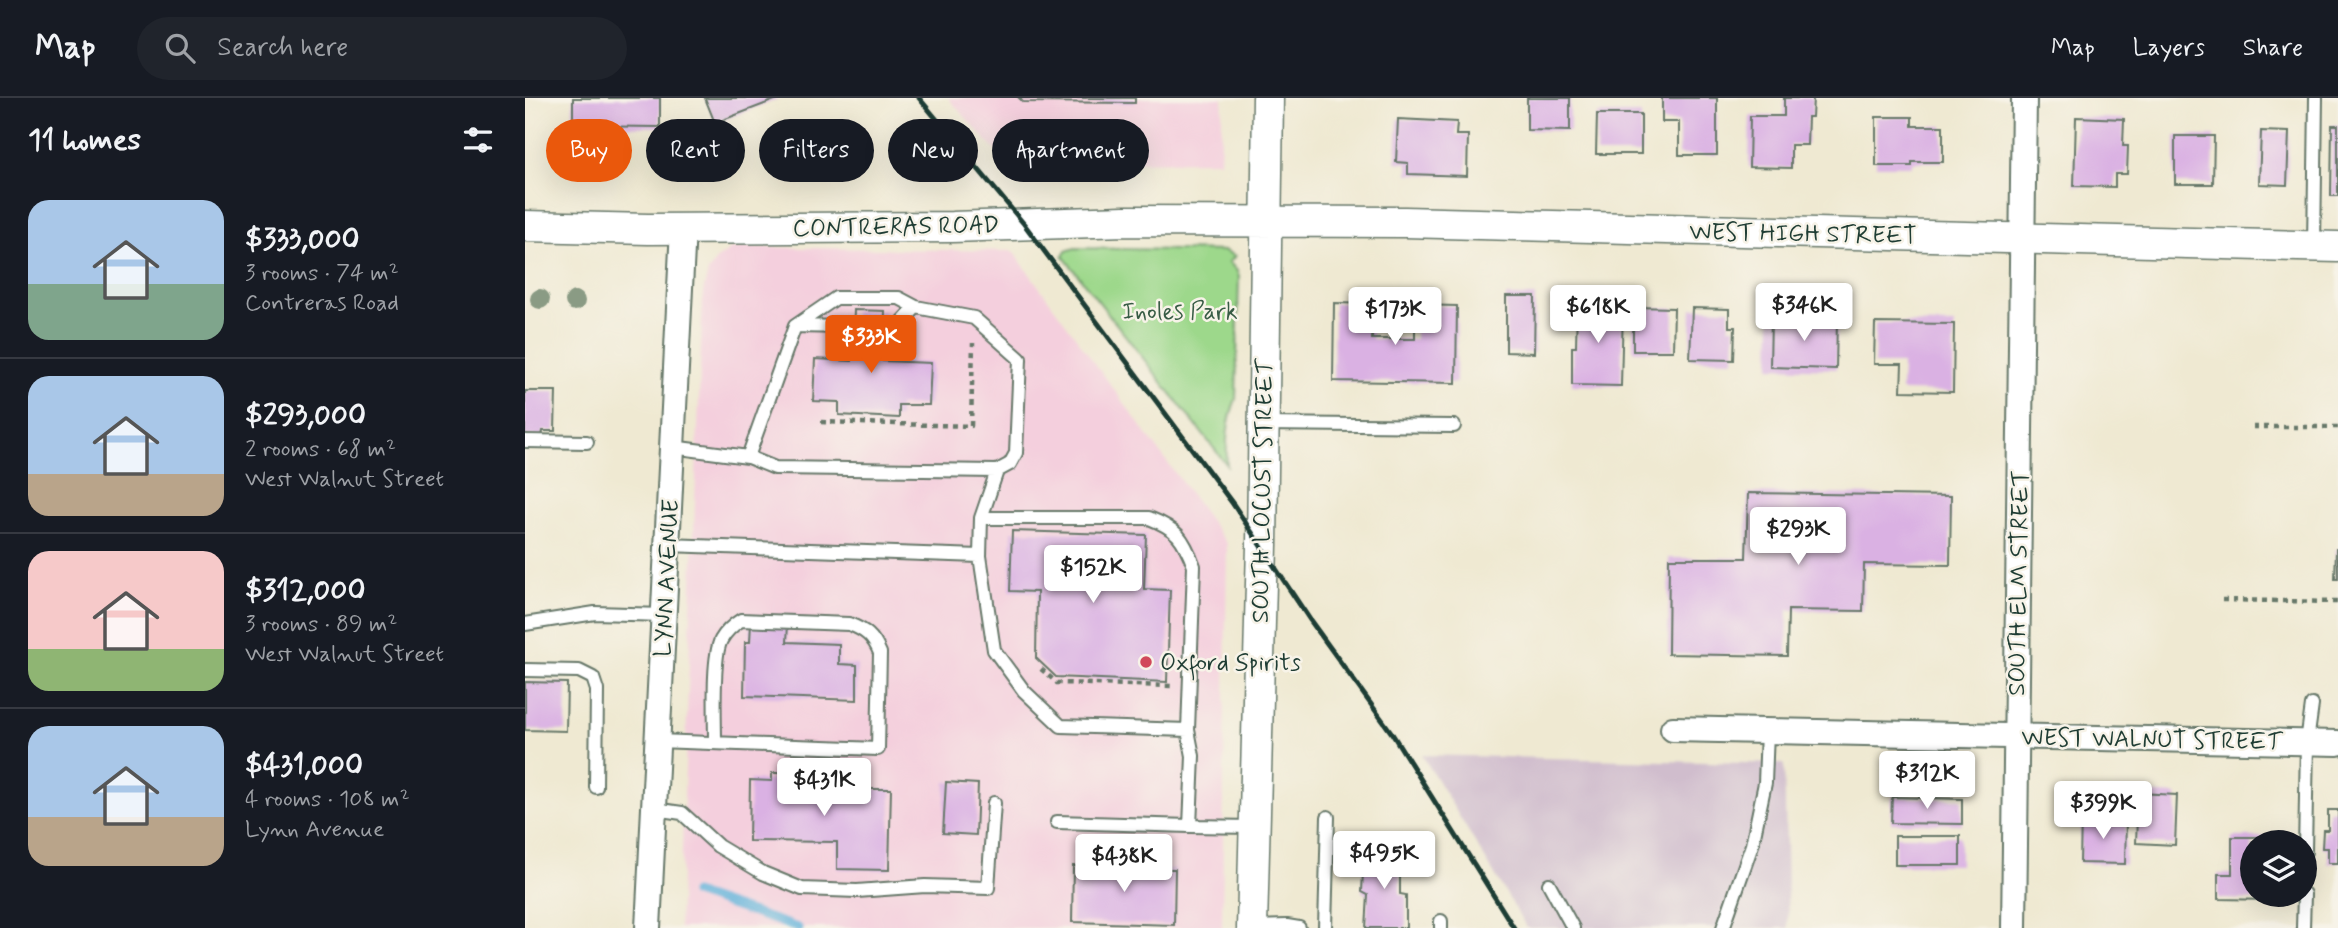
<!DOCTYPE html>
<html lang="en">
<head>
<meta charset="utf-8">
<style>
	:root { --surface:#171b24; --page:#20242c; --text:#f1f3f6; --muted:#9ea1a6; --line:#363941; --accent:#ea580c }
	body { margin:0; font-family:Mynerve,sans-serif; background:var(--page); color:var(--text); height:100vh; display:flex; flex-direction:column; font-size:26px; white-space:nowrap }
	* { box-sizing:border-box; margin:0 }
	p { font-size:23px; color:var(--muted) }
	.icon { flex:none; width:38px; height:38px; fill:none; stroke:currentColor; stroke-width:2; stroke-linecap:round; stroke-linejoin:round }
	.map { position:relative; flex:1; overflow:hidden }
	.side { display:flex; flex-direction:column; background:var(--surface); width:525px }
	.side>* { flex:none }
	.top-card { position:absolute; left:21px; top:21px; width:665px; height:63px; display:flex; gap:14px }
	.fabs { position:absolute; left:1715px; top:732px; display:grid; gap:14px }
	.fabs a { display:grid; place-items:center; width:77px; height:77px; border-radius:50%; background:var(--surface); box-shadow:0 7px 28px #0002; font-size:35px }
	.price { position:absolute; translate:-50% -60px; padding:0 16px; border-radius:7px; background:#fff; color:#222; font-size:23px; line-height:46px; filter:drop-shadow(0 2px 4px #0008) }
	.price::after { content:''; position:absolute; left:50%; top:42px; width:21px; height:16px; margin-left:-10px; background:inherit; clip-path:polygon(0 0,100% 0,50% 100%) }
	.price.selected { background:var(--accent); color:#fff }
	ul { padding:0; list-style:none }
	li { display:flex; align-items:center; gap:21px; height:175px; padding:0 28px }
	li+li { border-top:2px solid var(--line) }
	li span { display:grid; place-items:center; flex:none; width:196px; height:140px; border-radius:21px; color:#555 }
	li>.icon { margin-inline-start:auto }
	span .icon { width:84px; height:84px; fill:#fffc; stroke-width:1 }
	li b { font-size:30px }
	h2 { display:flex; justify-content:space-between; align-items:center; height:84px; padding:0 28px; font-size:30px }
	.chip { padding:0 24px; border-radius:32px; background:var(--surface); box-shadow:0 7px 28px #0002; font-size:24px; line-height:63px }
	.chip.selected { background:var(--accent); color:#fff }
	header { display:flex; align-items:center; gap:42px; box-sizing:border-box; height:98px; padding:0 35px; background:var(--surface); border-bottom:2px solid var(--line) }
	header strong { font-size:33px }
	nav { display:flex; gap:38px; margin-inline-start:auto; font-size:24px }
	.search { width:490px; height:63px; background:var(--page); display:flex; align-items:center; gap:18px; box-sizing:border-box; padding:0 24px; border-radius:38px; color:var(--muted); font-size:26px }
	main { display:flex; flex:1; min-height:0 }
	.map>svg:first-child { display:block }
	.built { fill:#f4cfdd }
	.industrial { fill:#d0bdcd }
	.green { fill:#9dd88b; stroke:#5e8a60; stroke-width:2 }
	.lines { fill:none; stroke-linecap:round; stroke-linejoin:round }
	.stream { stroke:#60b0da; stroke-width:9 }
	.building { fill:#dab1e3 }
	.service-casing { stroke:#68796b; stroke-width:16 }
	.minor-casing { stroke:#68796b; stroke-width:28 }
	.tertiary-casing { stroke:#68796b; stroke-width:33 }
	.path { stroke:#68796b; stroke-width:4.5; stroke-dasharray:5 5; stroke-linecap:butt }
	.service { stroke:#fff; stroke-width:12 }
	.minor { stroke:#fff; stroke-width:24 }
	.tertiary { stroke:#fff; stroke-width:30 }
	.rail { stroke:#1f3d34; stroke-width:5 }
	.tree { fill:#8a9b84 }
	.poi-dot { fill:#d1495b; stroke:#f7f3e8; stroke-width:2.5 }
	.labels { text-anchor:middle; stroke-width:5; stroke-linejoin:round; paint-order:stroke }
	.street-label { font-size:24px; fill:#1f3d34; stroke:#f7f3e8 }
	.park-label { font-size:24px; fill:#385c45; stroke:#f7f3e8 }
	.poi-label { font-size:24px; fill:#1f3d34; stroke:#f7f3e8; text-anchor:start }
</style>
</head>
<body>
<header>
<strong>Map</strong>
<div class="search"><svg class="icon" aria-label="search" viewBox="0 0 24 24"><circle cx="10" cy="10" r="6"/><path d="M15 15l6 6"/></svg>Search here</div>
<nav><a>Map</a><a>Layers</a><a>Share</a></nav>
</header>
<main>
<section class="side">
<h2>11 homes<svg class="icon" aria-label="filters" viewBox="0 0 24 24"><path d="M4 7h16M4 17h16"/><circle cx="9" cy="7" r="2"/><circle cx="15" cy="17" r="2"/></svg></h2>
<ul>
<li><span style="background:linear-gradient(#a9c7e8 60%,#7fa58c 0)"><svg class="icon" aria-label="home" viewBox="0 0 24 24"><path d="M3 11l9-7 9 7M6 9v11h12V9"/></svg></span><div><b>$333,000</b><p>3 rooms · 74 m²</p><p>Contreras Road</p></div></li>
<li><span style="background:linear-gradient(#a9c7e8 70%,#b9a48a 0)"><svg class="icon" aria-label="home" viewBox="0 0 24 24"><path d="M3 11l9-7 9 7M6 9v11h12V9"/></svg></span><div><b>$293,000</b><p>2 rooms · 68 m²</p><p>West Walnut Street</p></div></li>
<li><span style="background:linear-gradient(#f6c9c9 70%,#8fb573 0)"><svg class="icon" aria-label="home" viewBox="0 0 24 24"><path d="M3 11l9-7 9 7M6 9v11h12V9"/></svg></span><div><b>$312,000</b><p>3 rooms · 89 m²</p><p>West Walnut Street</p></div></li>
<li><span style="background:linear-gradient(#a9c7e8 65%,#b9a48a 0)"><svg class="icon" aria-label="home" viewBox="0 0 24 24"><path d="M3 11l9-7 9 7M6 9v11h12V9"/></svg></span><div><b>$431,000</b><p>4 rooms · 108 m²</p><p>Lynn Avenue</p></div></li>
</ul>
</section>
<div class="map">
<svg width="1813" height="830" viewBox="0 0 1813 830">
	<rect width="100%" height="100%" fill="#f7f3e8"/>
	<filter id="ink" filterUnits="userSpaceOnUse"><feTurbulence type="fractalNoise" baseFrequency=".0143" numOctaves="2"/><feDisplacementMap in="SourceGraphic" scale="14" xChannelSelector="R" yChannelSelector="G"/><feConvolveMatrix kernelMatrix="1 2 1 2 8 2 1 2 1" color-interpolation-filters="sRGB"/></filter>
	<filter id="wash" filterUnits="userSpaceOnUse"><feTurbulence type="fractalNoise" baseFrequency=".00686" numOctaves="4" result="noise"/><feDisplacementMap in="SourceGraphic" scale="28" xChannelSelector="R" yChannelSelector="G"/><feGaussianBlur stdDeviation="1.57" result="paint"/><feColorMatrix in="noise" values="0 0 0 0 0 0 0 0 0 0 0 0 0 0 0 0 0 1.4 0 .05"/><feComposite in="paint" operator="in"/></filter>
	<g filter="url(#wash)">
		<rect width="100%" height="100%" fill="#efe9d2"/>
		<!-- built -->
		<path class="built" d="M423 0H698L695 63 482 65Z
			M220 149 488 153 702 446 697 830H154L178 194 183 174 192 161 206 151Z"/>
		<!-- industrial -->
		<path class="industrial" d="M897 657 1259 666 1263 830H1002Z"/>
		<!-- green -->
		<path class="green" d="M550 150 700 153 710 158 704 164 712 173 714 179 711 301C702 323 701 343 702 367L538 158 541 153Z"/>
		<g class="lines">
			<!-- stream -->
			<path class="stream" d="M169 795 273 830"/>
		</g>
		<g id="blocks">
			<!-- building -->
			<path class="building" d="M48 0H135V29L48 28Z
				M180 0H255L190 25Z
				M494 0H610V5L498 4Z
				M1002 0H1045V33L1002 32Z
				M1137 0H1192V57H1154V24H1137Z
				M1259 0H1288L1287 19H1283L1282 47H1266V70L1224 69 1225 18H1259Z
				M1072 16H1116V56H1071Z
				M1351 19H1387V28H1418V64H1387V68H1351Z
				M1551 19 1599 21 1598 48H1603L1602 76H1590V89L1549 88Z
				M873 21 932 24 931 37H943L942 78 883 76V65L871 64Z
				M1807 27H1813V98H1806Z
				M1736 33 1764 34 1762 87 1734 86Z
				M1650 38H1689L1688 86H1650Z
				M981 198H1010L1009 255 981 254Z
				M1060 202H1092V210H1098L1096 288 1047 287V249H1051L1052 209H1060Z
				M809 205 848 206 847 241H890V207L932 208 931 285 808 283Z
				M1108 209 1149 210 1148 253H1108Z
				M1167 210 1204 211V229H1210L1209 262 1165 261Z
				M329 212 360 213 358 263 406 265 404 307H374V320L314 317V304L288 303 290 261 327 263Z
				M1246 220 1312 221 1311 271 1245 269Z
				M1350 225 1429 226 1428 294 1376 293 1377 266H1349Z
				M0 293H31L30 333H18L17 338H0Z
				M1223 395 1426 398 1425 467 1339 466 1338 513 1263 512 1262 558 1143 556 1144 460H1221Z
				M487 433 621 437 619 491 645 492 642 584 531 579 511 560 512 494 485 493Z
				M1811 451H1813V481H1810Z
				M226 525 263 526 262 544 314 546V566L332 567V602L219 598 220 544H225Z
				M0 584 42 585 41 633 0 632Z
				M247 675H274L273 684H311V691H366L364 772 312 771V744L224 743 225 682 247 683Z
				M421 684 453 686 451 737 418 735Z
				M1613 695 1652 697 1650 747 1611 745Z
				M1367 699 1437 701V726L1366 725Z
				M1803 712H1813V765H1803V750H1797L1798 732H1803Z
				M1556 720 1601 721 1600 766 1555 765Z
				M1370 738H1435V767H1370Z
				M1707 739H1743V744H1727V796H1747V802L1693 801V776H1707Z
				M839 755H875V796L881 797V830H841L843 797 837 794Z
				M595 759 627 760 626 771H650L649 827 547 824 548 768 595 769Z"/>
		</g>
	</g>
	<g filter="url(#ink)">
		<use href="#blocks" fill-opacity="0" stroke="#68796b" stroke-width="2"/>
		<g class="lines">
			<defs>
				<path id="service" d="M1789 148 1791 0
					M270 228 372 230 391 209
					M738 326 929 328
					M0 343 62 344
					M147 349 223 359 250 370 472 373 485 366 491 355 495 261 449 220 391 209 374 200H311L270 228 223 359
					M456 420H624C652 431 658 439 669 468L663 632
					M142 447 455 458 469 552 499 593 536 628 663 632 668 658 665 728 729 729
					M455 458 456 420 472 373
					M0 526 70 515 139 517
					M0 572 54 573 68 580 72 592 71 689
					M132 643 353 651 355 555C348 538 340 532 324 526L216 522C208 527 201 533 196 542 187 559 190 620 190 643
					M129 711 157 715 193 748 238 775 277 791 332 793 400 788 463 790 469 705
					M532 724 665 728
					M1780 754 1782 644 1787 607
					M1024 786 1048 830
					M727 829 762 828 774 830
					M800 830 803 719
					M916 830V823
					M1198 830 1227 747 1240 685 1242 633
					M1778 830 1779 796"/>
				<path id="minor" d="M1148 631 1813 645
					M123 830 158 130
					M1489 830 1499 0"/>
				<path id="tertiary" d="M0 128 123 131 427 129 599 123 880 124 1813 149
					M727 830 737 447 743 0"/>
			</defs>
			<!-- service casing -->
			<use href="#service" class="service-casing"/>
			<!-- minor casing -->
			<use href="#minor" class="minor-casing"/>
			<!-- tertiary casing -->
			<use href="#tertiary" class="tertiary-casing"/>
			<!-- path -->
			<path class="path" d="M296 324 446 328 448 245
				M1728 329H1813
				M1697 502 1813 504
				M516 571 532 585 647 588"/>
			<!-- service -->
			<use href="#service" class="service"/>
			<!-- minor -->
			<use href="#minor" class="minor"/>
			<!-- tertiary -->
			<use href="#tertiary" class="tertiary"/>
			<!-- rail -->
			<path class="rail" d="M394 0 499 126 708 406 785 522 866 634 989 830"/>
		</g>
		<!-- trees -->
		<g class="tree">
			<circle cx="15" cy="201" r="10"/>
			<circle cx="50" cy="203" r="10"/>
		</g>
	</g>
	<!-- markers -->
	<circle class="poi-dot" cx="621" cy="564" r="7"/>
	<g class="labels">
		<!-- street labels -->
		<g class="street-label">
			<text transform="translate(371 128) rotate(-1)" y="8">CONTRERAS ROAD</text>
			<text transform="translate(1278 135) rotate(1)" y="8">WEST HIGH STREET</text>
			<text transform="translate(737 393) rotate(-89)" y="8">SOUTH LOCUST STREET</text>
			<text transform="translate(141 480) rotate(-87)" y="8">LYNN AVENUE</text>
			<text transform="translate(1493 485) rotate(-89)" y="8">SOUTH ELM STREET</text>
			<text transform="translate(1627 641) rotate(1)" y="8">WEST WALNUT STREET</text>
		</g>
		<!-- park labels -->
		<g class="park-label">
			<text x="655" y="221">Inoles Park</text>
		</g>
		<!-- poi labels -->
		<g class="poi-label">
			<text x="635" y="572">Oxford Spirits</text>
		</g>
	</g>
</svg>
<div class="fabs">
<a><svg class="icon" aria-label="layers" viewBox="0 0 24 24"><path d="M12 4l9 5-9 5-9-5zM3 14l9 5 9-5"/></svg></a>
</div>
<b class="price" style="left:1279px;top:245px">$346K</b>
<b class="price" style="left:1073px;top:247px">$618K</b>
<b class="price" style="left:870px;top:249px">$173K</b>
<b class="price selected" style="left:346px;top:277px">$333K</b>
<b class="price" style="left:1273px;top:469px">$293K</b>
<b class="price" style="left:568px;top:507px">$152K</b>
<b class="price" style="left:1402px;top:713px">$312K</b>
<b class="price" style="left:299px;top:720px">$431K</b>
<b class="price" style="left:1578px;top:743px">$399K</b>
<b class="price" style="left:859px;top:793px">$495K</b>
<b class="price" style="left:599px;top:796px">$438K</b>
<div class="top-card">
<a class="chip selected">Buy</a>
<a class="chip">Rent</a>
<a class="chip">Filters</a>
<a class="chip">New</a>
<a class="chip">Apartment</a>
</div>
</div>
</main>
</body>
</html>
